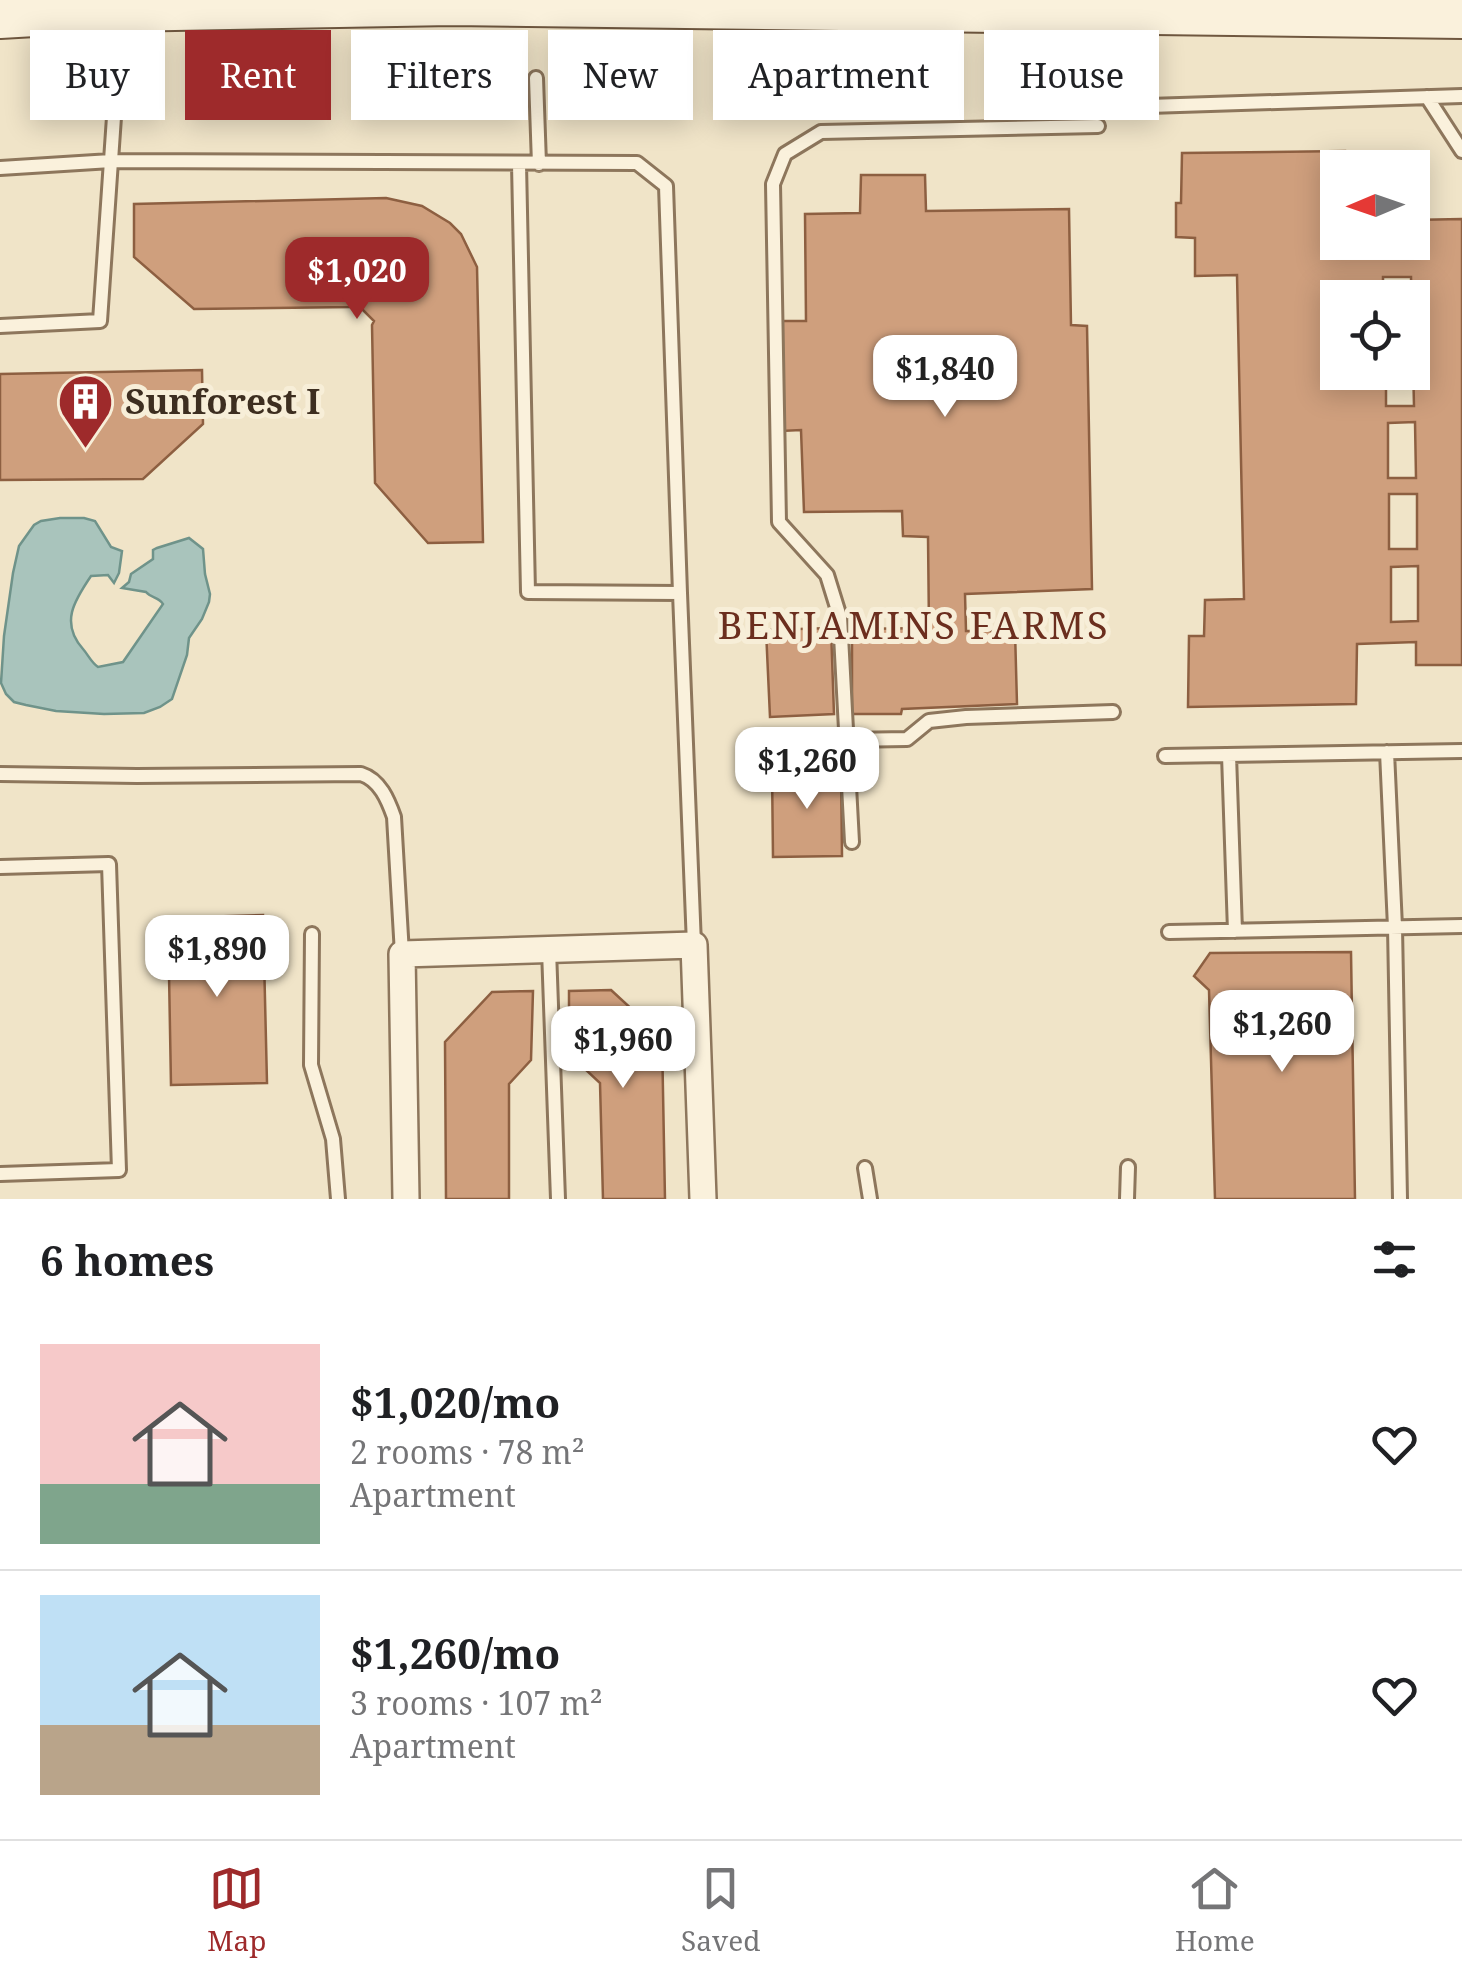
<!DOCTYPE html>
<html lang="en">
<head>
<meta charset="utf-8">
<style>
	:root { --surface:#fff; --page:#f2f2f2; --text:#202124; --muted:#757577; --line:#e0e0e0; --accent:#9e2a2b }
	body { margin:0; font-family:"Noto Serif",serif; background:var(--page); color:var(--text); height:100vh; display:flex; flex-direction:column; font-size:38px; white-space:nowrap }
	* { box-sizing:border-box; margin:0 }
	p { font-size:32px; color:var(--muted) }
	.icon { flex:none; width:55px; height:55px; fill:none; stroke:currentColor; stroke-width:2; stroke-linecap:round; stroke-linejoin:round }
	.map { position:relative; height:1199px; overflow:hidden }
	.drawer { display:flex; flex-direction:column; background:var(--surface); flex:1 }
	.drawer>* { flex:none }
	.top-card { position:absolute; left:30px; top:30px; width:1402px; height:90px; display:flex; gap:20px }
	.needle { width:65px; rotate:268deg }
	.fabs { position:absolute; left:1320px; top:150px; display:grid; gap:20px }
	.fabs a { display:grid; place-items:center; width:110px; height:110px; border-radius:0px; background:var(--surface); box-shadow:0 5px 25px #0003; font-size:50px }
	.price { position:absolute; translate:-50% -85px; padding:0 22px; border-radius:20px; background:#fff; color:#222; font-size:32px; line-height:65px; filter:drop-shadow(0 2px 5px #0008) }
	.price::after { content:''; position:absolute; left:50%; top:60px; width:30px; height:22px; margin-left:-15px; background:inherit; clip-path:polygon(0 0,100% 0,50% 100%) }
	.price.selected { background:var(--accent); color:#fff }
	ul { padding:0; list-style:none }
	li { display:flex; align-items:center; gap:30px; height:250px; padding:0 40px }
	li+li { border-top:2px solid var(--line) }
	li span { display:grid; place-items:center; flex:none; width:280px; height:200px; border-radius:0px; color:#555 }
	li>.icon { margin-inline-start:auto }
	span .icon { width:120px; height:120px; fill:#fffc; stroke-width:1 }
	li b { font-size:42px }
	h2 { display:flex; justify-content:space-between; align-items:center; height:120px; padding:0 40px; font-size:42px }
	.pill { padding:0 35px; border-radius:0px; background:var(--surface); box-shadow:0 5px 25px #0003; font-size:35px; line-height:90px }
	.pill.selected { background:var(--accent); color:#fff }
	.tab-bar { display:flex; justify-content:space-around; align-items:center; height:140px; border-top:2px solid var(--line); background:var(--surface); font-size:28px; color:var(--muted) }
	.tab-bar a { display:grid; justify-items:center; gap:5px }
	.tab-bar .selected { color:var(--accent) }
	.map>svg:first-child { display:block }
	.water { fill:#a9c4bc; stroke:#6f938a; stroke-width:2.5 }
	.building { fill:#cf9f7d; stroke:#8d5f41; stroke-width:2.5; fill-rule:evenodd }
	.lines { fill:none; stroke-linecap:round; stroke-linejoin:round }
	.lane-casing { stroke:#8d765c; stroke-width:18 }
	.street-casing { stroke:#8d765c; stroke-width:30 }
	.secondary-casing { stroke:#6f573f; stroke-width:42 }
	.lane { stroke:#faf1dc; stroke-width:12 }
	.street { stroke:#faf1dc; stroke-width:25 }
	.secondary { stroke:#faf1dc; stroke-width:38 }
	.labels { text-anchor:middle; stroke-width:10; stroke-linejoin:round; paint-order:stroke }
	.poi-label { font-size:35px; font-weight:bold; fill:#3d2e20; stroke:#f7eed8; text-anchor:start }
	.neighbourhood-label { font-size:38px; letter-spacing:2.5px; fill:#6b2e1e; stroke:#f7eed8 }
</style>
</head>
<body>
<div class="map">
<svg width="1462" height="1199" viewBox="0 0 1462 1199">
	<rect width="100%" height="100%" fill="#f0e4c8"/>
	<!-- water -->
	<path class="water" d="M60 518H84L95 521 111 547 122 551 119 573 114 583 108 575 91 576C74 601 60 623 83 649 89 656 91 662 98 667L123 662 163 604C159 597 151 598 146 592L122 588 129 582 131 574 153 559V550L157 548 189 538 203 549 205 574 210 594 209 602 202 619 189 638 187 655 172 699 160 707 144 713 104 714 56 711 26 705 14 702 6 694 1 683 4 636 13 573 19 546 34 525 41 521Z"/>
	<!-- building -->
	<path class="building" d="M1345 151V168H1338V242H1347V257L1402 256 1403 242H1412V220L1462 219V665H1416V642L1357 644 1356 704 1188 707 1189 636H1204L1205 600 1244 599 1237 275 1195 276V238L1176 237V203H1181L1182 153ZM1383 277H1411L1414 406H1386V372H1338V298H1383ZM1415 422 1416 478H1388V423ZM1389 494H1417V549H1389ZM1418 566V621L1391 622V567Z
		M861 175H925L926 211 1069 209 1071 325 1087 326 1092 589 965 594 966 631H1015L1017 704 902 709 901 714H852V629L929 628 928 537 903 536 902 511 804 512 801 430 781 431V321H806L805 214 860 213Z
		M386 198 422 206 450 223 461 234 477 267 483 542 428 543 375 483 372 325 374 321 356 303 352 307 194 309 134 257V204Z
		M202 370 203 424 143 479 0 480V374Z
		M831 628 834 714 770 717 766 630Z
		M841 768 842 856 773 857 772 769Z
		M263 915 267 1083 171 1085 168 918Z
		M1351 952 1355 1199H1215L1209 990 1194 976 1210 953Z
		M611 990 662 1037 665 1199H603L600 1083 569 1054V991Z
		M533 991 531 1060 509 1084V1199H446L445 1042 492 992Z"/>
	<g class="lines">
		<defs>
			<path id="lane" d="M536 78 539 164
				M1427 97 1462 151
				M1149 106 1462 96
				M0 168 111 161 637 163 666 186 680 593 528 592 519 164
				M0 326 100 321 121 15
				M680 593 694 945
				M846 740 907 739 929 721 966 717 1113 712
				M1387 752 1395 927 1400 1199
				M1229 755 1235 931
				M1165 756 1462 751
				M0 774 137 776 361 774C380 780 388 800 394 817L402 954
				M852 842 840 617 827 575 779 522 773 184 785 154 821 132 1098 126
				M0 867 109 864 119 1170 0 1174
				M1169 932 1462 926
				M312 934 311 1065 333 1139 338 1199
				M549 950 558 1199
				M865 1168 870 1199
				M1127 1199 1128 1167"/>
			<path id="street" d="M406 1199 402 954 694 945 703 1199"/>
			<path id="secondary" d="M0 19 121 12 452 6 1462 19"/>
		</defs>
		<!-- lane casing -->
		<use href="#lane" class="lane-casing"/>
		<!-- street casing -->
		<use href="#street" class="street-casing"/>
		<!-- secondary casing -->
		<use href="#secondary" class="secondary-casing"/>
		<!-- lane -->
		<use href="#lane" class="lane"/>
		<!-- street -->
		<use href="#street" class="street"/>
		<!-- secondary -->
		<use href="#secondary" class="secondary"/>
	</g>
	<!-- icons -->
	<defs>
		<symbol id="building-pin" viewBox="-11 -11 22 30"><path d="M0 17L-7.5 6A9.5 9.5 0 1 1 7.5 6Z" fill="#9e2a2b" stroke="#f7eed8"/><path d="M-4-6H4V6H1V3H-1V6H-4ZM-2.5-4.3h1.7v1.8h-1.7ZM.8-4.3h1.7v1.8H.8ZM-2.5-1h1.7V.8h-1.7ZM.8-1h1.7V.8H.8Z" fill="#fff"/></symbol>
	</defs>
	<g fill-rule="evenodd">
		<use href="#building-pin" x="54" y="370" width="63" height="86"/>
	</g>
	<g class="labels">
		<!-- poi labels -->
		<g class="poi-label">
			<text x="125" y="414">Sunforest I</text>
		</g>
		<!-- neighbourhood labels -->
		<g class="neighbourhood-label">
			<text x="914" y="639">BENJAMINS FARMS</text>
		</g>
	</g>
</svg>
<div class="fabs">
<a><svg class="needle" viewBox="-14 -14 28 28"><path d="M0-13l5 13h-10z" fill="#e53935"/><path d="M0 13l5-13h-10z" fill="#757577"/></svg></a>
<a><svg class="icon" aria-label="locate" viewBox="0 0 24 24"><circle cx="12" cy="12" r="6"/><path d="M12 2v4M12 18v4M2 12h4M18 12h4"/></svg></a>
</div>
<b class="price selected" style="left:357px;top:322px">$1,020</b>
<b class="price" style="left:945px;top:420px">$1,840</b>
<b class="price" style="left:807px;top:812px">$1,260</b>
<b class="price" style="left:217px;top:1000px">$1,890</b>
<b class="price" style="left:1282px;top:1075px">$1,260</b>
<b class="price" style="left:623px;top:1091px">$1,960</b>
<div class="top-card">
<a class="pill">Buy</a>
<a class="pill selected">Rent</a>
<a class="pill">Filters</a>
<a class="pill">New</a>
<a class="pill">Apartment</a>
<a class="pill">House</a>
</div>
</div>
<section class="drawer">
<h2>6 homes<svg class="icon" aria-label="filters" viewBox="0 0 24 24"><path d="M4 7h16M4 17h16"/><circle cx="9" cy="7" r="2"/><circle cx="15" cy="17" r="2"/></svg></h2>
<ul>
<li><span style="background:linear-gradient(#f6c9c9 70%,#7fa58c 0)"><svg class="icon" aria-label="home" viewBox="0 0 24 24"><path d="M3 11l9-7 9 7M6 9v11h12V9"/></svg></span><div><b>$1,020/mo</b><p>2 rooms · 78 m²</p><p>Apartment</p></div><svg class="icon" aria-label="heart" viewBox="0 0 24 24"><path d="M12 20l-8-8c-3-5 5-10 8-4 3-6 11-1 8 4z"/></svg></li>
<li><span style="background:linear-gradient(#bfe0f5 65%,#b9a48a 0)"><svg class="icon" aria-label="home" viewBox="0 0 24 24"><path d="M3 11l9-7 9 7M6 9v11h12V9"/></svg></span><div><b>$1,260/mo</b><p>3 rooms · 107 m²</p><p>Apartment</p></div><svg class="icon" aria-label="heart" viewBox="0 0 24 24"><path d="M12 20l-8-8c-3-5 5-10 8-4 3-6 11-1 8 4z"/></svg></li>
</ul>
</section>
<nav class="tab-bar">
<a class="selected"><svg class="icon" aria-label="map" viewBox="0 0 24 24"><path d="M3 6l6-2 6 2 6-2v14l-6 2-6-2-6 2zM9 4v14M15 6v14"/></svg>Map</a>
<a><svg class="icon" aria-label="saved" viewBox="0 0 24 24"><path d="M7 4h10v16l-5-4-5 4z"/></svg>Saved</a>
<a><svg class="icon" aria-label="home" viewBox="0 0 24 24"><path d="M3 11l9-7 9 7M6 9v11h12V9"/></svg>Home</a>
</nav>
</body>
</html>
